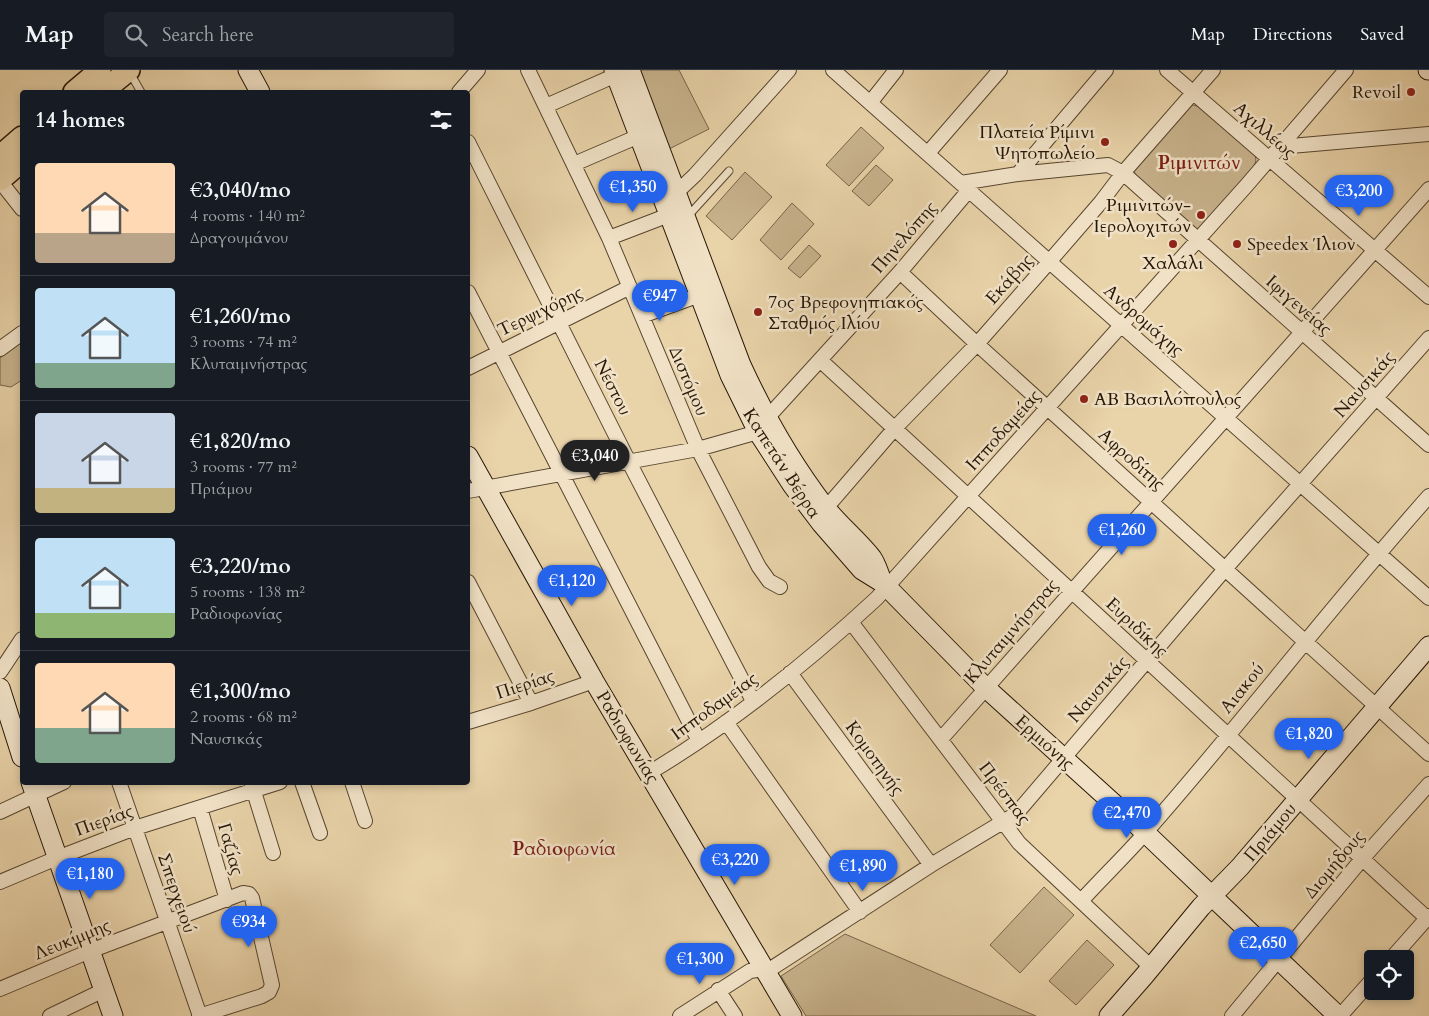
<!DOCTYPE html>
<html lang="en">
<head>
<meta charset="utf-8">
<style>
	:root { --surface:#171b24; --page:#20242c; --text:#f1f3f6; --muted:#9ea1a6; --line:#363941; --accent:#2563eb }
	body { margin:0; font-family:Cardo,serif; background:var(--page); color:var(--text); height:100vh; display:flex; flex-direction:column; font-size:19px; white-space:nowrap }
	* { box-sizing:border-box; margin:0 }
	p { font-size:16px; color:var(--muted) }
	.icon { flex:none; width:28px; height:28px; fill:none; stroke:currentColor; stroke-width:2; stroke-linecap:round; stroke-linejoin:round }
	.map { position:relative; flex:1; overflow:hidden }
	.sheet { position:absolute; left:20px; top:20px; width:450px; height:695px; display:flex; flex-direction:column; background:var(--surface); border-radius:5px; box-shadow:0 2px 8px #0003 }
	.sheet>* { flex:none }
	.tools { position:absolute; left:1364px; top:880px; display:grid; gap:10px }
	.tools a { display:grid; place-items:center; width:50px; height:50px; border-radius:5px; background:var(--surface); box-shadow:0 2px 8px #0003; font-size:25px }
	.price { position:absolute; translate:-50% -42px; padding:0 11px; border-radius:18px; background:var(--accent); color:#fff; font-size:16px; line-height:32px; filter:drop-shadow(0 1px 2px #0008) }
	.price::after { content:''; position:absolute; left:50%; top:30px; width:15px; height:11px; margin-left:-8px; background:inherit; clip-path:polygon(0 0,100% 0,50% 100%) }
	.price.active { background:#222; color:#fff }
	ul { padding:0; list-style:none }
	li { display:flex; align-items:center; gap:15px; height:125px; padding:0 15px }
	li+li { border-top:1px solid var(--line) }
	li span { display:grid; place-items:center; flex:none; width:140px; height:100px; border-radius:5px; color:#555 }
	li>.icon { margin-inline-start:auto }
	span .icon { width:60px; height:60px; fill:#fffc; stroke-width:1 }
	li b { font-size:21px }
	h2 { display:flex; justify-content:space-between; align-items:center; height:60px; padding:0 15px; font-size:21px }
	header { display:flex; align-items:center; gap:30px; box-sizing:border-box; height:70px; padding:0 25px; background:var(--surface); border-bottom:1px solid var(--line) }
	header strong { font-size:24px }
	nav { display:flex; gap:28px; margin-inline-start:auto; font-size:18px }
	.search { width:350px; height:45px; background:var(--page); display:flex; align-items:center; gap:12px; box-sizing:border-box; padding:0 18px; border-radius:5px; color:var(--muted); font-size:19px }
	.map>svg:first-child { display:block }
	.green { fill:#c8b38d; stroke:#776449 }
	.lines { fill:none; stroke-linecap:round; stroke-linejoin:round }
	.lane-casing { stroke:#57452e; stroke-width:9 }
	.street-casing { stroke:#57452e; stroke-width:16 }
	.secondary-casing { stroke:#261605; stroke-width:21 }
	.primary-casing { stroke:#261605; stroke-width:24 }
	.lane { stroke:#f1e2c7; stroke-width:7 }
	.street { stroke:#f1e2c7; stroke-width:14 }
	.secondary { stroke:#f1e2c7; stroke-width:19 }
	.primary { stroke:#e9d3a9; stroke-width:21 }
	.poi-dot { fill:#8f2418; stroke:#f1e2c7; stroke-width:2 }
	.labels { text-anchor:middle; stroke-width:5; stroke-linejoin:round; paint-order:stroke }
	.poi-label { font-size:18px; fill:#261605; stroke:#f1e2c7; text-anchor:end }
	.street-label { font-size:18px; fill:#261605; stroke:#f1e2c7 }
	.neighbourhood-label { font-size:19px; font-weight:bold; fill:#7a1f14; stroke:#f1e2c7 }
</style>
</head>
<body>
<header>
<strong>Map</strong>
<div class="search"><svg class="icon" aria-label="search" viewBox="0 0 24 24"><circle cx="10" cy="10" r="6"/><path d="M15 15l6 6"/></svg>Search here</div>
<nav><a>Map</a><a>Directions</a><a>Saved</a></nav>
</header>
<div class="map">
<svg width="1429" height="946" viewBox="0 0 1429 946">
	<rect width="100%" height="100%" fill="#e9d3a9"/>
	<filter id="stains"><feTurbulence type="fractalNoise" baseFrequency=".004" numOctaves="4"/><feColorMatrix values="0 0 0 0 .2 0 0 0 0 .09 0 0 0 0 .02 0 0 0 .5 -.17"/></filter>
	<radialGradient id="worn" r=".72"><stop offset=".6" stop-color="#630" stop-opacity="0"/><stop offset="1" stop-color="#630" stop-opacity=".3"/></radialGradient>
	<!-- green -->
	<path class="green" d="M639 0H679L709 59 669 79Z
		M1193 35 1200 37 1255 85 1256 90 1254 97 1201 160 1194 159 1135 104 1134 100 1188 37Z
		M861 57 884 78 849 116 826 95Z
		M876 95 893 110 869 136 852 121Z
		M745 102 772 127 732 170 706 146Z
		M792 133 814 154 781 190 760 170Z
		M809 175 821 186 800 208 788 198Z
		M22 272V310L11 317 0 315V288Z
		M1044 817 1074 845 1020 903 990 875Z
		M845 864 1036 946H806L781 906Z
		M1087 870 1114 895 1076 935 1049 911Z"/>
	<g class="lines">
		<defs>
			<path id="lane" d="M130 3 141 22
				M688 146 729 101"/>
			<path id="street" d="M528 0 609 168 698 379 759 497 769 511 780 517
				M833 0 1429 528
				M1167 0 1429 227
				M459 22 478 0
				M870 33 896 0
				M546 36 616 5
				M468 72 629 392 753 631
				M1279 77 1429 64
				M928 83 1000 0
				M574 94 639 66
				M1018 104 1106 0
				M0 111 22 139
				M961 113 1018 104 1108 95 1123 103 1429 375
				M676 123 695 105 789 0
				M609 168 669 145
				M900 202 977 274 1429 684
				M468 222 699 671
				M642 246 700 225
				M0 279 22 263
				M820 290 1429 850
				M468 298 630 217
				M767 348 900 202 969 120
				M468 421 698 379 758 362
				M826 438 895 358 977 274 1049 192 1101 132 1123 103 1213 0
				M468 512 531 633
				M851 552 1019 773 1151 897
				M0 602 22 569
				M790 603 931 795
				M468 652 531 633 594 611
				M726 652 860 842
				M941 669 1429 119
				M649 703C731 654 807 593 877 528L1246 116 1346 0
				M119 712 200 946
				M251 712 273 783
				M302 712 320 763
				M352 712 365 751
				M200 738 227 830
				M0 742 64 712
				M0 812 57 788 135 758 280 712
				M1082 830C1103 807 1126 785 1146 762 1243 652 1332 535 1429 426
				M1391 889 1429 846
				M0 919 90 881 243 823 249 824 252 828 272 915 269 922 262 926 199 946
				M718 920 735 946
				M50 946 104 920
				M680 946 750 901 772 898 931 795 1016 744 1225 499 1429 268
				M1232 946 1362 789 1429 714
				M1340 946 1372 910"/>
			<path id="secondary" d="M248 0 260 22
				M614 0 730 305 758 362 793 416 821 453 862 500 883 513 986 618 1134 752 1338 946
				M630 0 741 295C764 345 791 393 825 437 839 455 858 470 872 488 877 495 879 505 883 513
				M1428 0H1429
				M468 386 594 611 792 946
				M0 618 22 687
				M31 712 113 946
				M1109 946 1144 906 1201 837 1240 797 1429 576"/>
			<path id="primary" d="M74 22 100 0
				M102 22 129 0
				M0 86 22 67
				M0 110 22 91"/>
		</defs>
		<!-- lane casing -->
		<use href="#lane" class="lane-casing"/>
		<!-- street casing -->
		<use href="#street" class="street-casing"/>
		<!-- secondary casing -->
		<use href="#secondary" class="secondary-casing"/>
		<!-- primary casing -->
		<use href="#primary" class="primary-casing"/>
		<!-- lane -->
		<use href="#lane" class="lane"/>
		<!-- street -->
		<use href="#street" class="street"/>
		<!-- secondary -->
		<use href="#secondary" class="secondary"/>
		<!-- primary -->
		<use href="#primary" class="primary"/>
	</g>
	<!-- markers -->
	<g class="poi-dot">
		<circle cx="1411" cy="22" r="5"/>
		<circle cx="1105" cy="72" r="5"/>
		<circle cx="1201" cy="145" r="5"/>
		<circle cx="1173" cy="174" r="5"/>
		<circle cx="1237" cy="174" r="5"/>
		<circle cx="758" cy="242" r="5"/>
		<circle cx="1084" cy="329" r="5"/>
	</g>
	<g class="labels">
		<!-- poi labels -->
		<g class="poi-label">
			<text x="1401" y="28">Revoil</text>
			<text x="1095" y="68">Πλατεία Ρίμινι<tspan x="1095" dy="21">Ψητοπωλείο</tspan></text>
			<text x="1191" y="141">Ριμινιτών-<tspan x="1191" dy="21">Ιερολοχιτών</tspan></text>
			<text x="1247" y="180" text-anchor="start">Speedex Ίλιον</text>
			<text x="1173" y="199" text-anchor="middle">Χαλάλι</text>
			<text x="768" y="238" text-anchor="start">7ος Βρεφονηπιακός<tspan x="768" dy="21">Σταθμός Ιλίου</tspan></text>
			<text x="1094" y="335" text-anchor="start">ΑΒ Βασιλόπουλος</text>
		</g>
		<!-- street labels -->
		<g class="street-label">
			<text transform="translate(1265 60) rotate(41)" y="6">Αχιλλέως</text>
			<text transform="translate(904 167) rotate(-49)" y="6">Πηνελόπης</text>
			<text transform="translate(1009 209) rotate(-48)" y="6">Εκάβης</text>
			<text transform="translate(1299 235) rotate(41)" y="6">Ιφιγενείας</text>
			<text transform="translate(540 241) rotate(-26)" y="6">Τερψιχόρης</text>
			<text transform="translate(1144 250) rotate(41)" y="6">Ανδρομάχης</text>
			<text transform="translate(689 311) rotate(67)" y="6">Διστόμου</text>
			<text transform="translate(1364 314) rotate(-49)" y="6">Ναυσικάς</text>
			<text transform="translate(613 317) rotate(63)" y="6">Νέστου</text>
			<text transform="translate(1003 360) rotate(-48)" y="6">Ιπποδαμείας</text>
			<text transform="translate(1132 389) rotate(42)" y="6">Αφροδίτης</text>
			<text transform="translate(782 393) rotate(57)" y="6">Καπετάν Βέρρα</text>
			<text transform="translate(1137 557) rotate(43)" y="6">Ευριδίκης</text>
			<text transform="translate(1011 561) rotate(-49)" y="6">Κλυταιμνήστρας</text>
			<text transform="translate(525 614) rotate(-18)" y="6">Πιερίας</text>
			<text transform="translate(1242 618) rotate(-51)" y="6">Αιακού</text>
			<text transform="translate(1098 619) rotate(-49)" y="6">Ναυσικάς</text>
			<text transform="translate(714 636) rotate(-36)" y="6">Ιπποδαμείας</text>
			<text transform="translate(628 667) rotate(59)" y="6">Ραδιοφωνίας</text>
			<text transform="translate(1045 672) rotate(42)" y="6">Ερμιόνης</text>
			<text transform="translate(875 688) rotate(54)" y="6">Κομοτηνής</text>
			<text transform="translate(1005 723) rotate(53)" y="6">Πρέσπας</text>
			<text transform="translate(104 750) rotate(-20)" y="6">Πιερίας</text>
			<text transform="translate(1270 762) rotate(-50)" y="6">Πριάμου</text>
			<text transform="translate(231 779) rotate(74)" y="6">Γαζίας</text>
			<text transform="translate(1334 794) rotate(-50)" y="6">Διομήδους</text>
			<text transform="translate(177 823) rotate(71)" y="6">Σπερχειού</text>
			<text transform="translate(72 869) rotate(-22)" y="6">Λευκίμμης</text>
		</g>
		<!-- neighbourhood labels -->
		<g class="neighbourhood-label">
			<text x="1199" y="99">Ριμινιτών</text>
			<text x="564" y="785">Ραδιοφωνία</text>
		</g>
	</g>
	<rect width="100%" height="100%" filter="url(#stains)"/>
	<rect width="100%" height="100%" fill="url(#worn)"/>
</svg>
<div class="tools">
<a><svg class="icon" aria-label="locate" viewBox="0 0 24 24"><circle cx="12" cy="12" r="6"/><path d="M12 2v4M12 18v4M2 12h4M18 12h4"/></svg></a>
</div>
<b class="price" style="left:633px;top:143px">€1,350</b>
<b class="price" style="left:1359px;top:147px">€3,200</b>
<b class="price" style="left:660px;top:252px">€947</b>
<b class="price active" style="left:595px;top:412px">€3,040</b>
<b class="price" style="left:1122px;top:486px">€1,260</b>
<b class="price" style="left:572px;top:537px">€1,120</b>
<b class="price" style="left:1309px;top:690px">€1,820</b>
<b class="price" style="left:1127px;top:769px">€2,470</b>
<b class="price" style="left:735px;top:816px">€3,220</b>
<b class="price" style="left:863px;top:822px">€1,890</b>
<b class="price" style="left:90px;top:830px">€1,180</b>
<b class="price" style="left:249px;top:878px">€934</b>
<b class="price" style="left:1263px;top:899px">€2,650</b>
<b class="price" style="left:700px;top:915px">€1,300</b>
<section class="sheet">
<h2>14 homes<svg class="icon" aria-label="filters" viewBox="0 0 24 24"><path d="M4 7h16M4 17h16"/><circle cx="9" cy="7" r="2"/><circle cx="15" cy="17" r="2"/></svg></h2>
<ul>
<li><span style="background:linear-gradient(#ffd9b3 70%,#b9a48a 0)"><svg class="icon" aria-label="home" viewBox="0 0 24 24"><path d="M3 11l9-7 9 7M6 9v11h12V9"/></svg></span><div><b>€3,040/mo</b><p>4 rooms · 140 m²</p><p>Δραγουμάνου</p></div></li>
<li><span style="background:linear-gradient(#bfe0f5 75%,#7fa58c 0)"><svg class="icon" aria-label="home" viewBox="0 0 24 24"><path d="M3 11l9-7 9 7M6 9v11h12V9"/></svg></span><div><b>€1,260/mo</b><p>3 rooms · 74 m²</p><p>Κλυταιμνήστρας</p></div></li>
<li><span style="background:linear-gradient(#c9d6e8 75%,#c2b280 0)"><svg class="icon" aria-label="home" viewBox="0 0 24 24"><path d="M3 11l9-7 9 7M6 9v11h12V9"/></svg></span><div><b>€1,820/mo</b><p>3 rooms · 77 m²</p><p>Πριάμου</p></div></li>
<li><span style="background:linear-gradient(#bfe0f5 75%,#8fb573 0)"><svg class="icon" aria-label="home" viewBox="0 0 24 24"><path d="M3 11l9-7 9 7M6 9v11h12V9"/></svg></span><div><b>€3,220/mo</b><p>5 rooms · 138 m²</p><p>Ραδιοφωνίας</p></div></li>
<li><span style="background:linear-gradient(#ffd9b3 65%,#7fa58c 0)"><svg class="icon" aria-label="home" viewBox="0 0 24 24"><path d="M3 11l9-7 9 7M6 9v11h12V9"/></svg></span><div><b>€1,300/mo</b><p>2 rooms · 68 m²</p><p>Ναυσικάς</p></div></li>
</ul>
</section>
</div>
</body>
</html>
